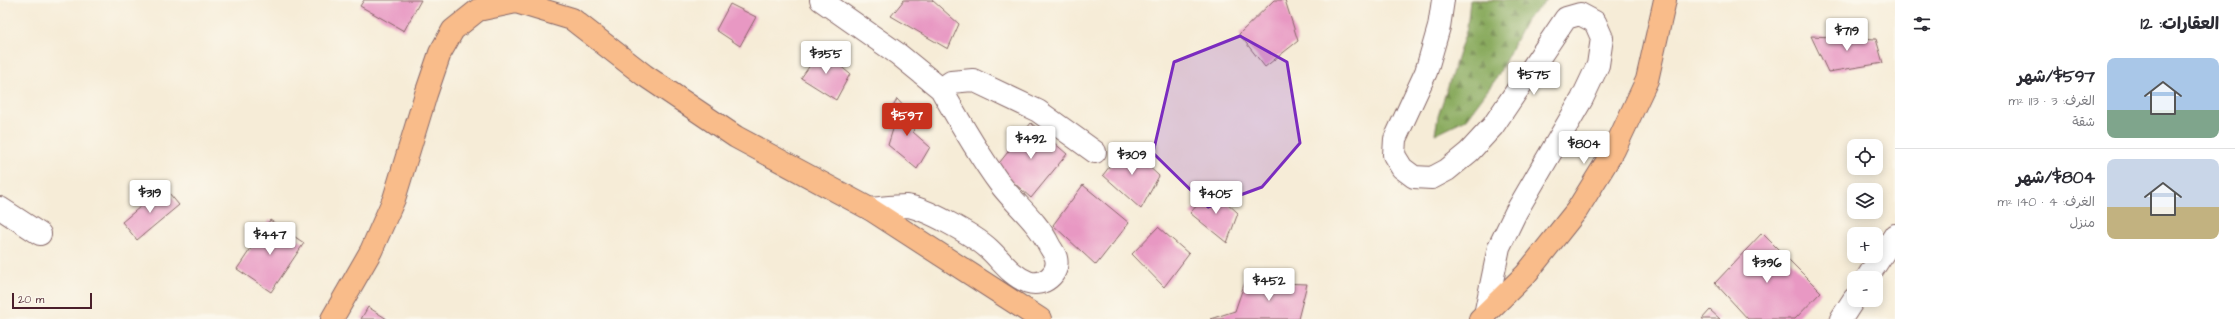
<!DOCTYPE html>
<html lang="ar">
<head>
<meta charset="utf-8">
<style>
	:root { --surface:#fff; --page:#f2f2f3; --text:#2b2b33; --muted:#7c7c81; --line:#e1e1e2; --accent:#c8321e }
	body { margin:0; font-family:"Architects Daughter","Playpen Sans Arabic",sans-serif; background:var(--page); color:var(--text); direction:rtl; height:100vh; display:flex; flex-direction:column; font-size:15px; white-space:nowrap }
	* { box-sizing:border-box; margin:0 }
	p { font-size:13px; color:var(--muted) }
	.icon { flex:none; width:22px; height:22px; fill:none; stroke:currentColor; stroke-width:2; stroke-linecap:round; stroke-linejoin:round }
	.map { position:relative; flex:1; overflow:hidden; direction:ltr }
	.panel { display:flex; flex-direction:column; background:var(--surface); width:340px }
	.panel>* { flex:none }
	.tools { position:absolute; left:1847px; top:139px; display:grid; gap:8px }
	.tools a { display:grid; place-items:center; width:36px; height:36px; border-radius:8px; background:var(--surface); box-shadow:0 2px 10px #0003; font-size:20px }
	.scale { position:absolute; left:12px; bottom:10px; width:80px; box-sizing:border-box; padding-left:4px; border:2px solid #4a1f2b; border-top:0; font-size:11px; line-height:14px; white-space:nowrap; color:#4a1f2b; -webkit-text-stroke:3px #fbf7ec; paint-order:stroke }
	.price { position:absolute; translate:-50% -34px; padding:0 9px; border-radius:4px; background:#fff; color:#222; font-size:13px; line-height:26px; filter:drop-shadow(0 1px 2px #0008) }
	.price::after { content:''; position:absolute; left:50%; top:24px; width:12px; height:9px; margin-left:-6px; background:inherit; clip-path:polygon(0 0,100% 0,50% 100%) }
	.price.active { background:var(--accent); color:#fff }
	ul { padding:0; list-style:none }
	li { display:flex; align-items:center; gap:12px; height:100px; padding:0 16px }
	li+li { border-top:1px solid var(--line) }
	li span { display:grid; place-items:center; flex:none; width:112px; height:80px; border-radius:8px; color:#555 }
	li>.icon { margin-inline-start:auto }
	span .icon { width:48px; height:48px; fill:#fffc; stroke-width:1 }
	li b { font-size:17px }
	h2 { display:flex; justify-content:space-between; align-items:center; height:48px; padding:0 16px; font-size:17px }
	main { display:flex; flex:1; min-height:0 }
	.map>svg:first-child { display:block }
	.forest { fill:url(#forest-firs); stroke:#6a6545 }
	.building { fill:#e898c3 }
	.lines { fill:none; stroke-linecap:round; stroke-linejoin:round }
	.minor-casing { stroke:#866767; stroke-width:24 }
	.major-casing { stroke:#866767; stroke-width:24 }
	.minor { stroke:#fff; stroke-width:22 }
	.major { stroke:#f9bc8a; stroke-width:22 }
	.marked { fill:#7b2cbf; fill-opacity:0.2; stroke:#7b2cbf; stroke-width:3; stroke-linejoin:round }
</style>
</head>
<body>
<main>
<section class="panel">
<h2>العقارات: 12<svg class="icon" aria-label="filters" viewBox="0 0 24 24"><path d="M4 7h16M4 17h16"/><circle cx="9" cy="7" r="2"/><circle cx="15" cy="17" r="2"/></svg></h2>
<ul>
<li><span style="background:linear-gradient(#a9c7e8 65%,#7fa58c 0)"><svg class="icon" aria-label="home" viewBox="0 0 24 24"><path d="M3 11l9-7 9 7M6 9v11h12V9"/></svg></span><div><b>$597/شهر</b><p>الغرف: 3 · 113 m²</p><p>شقة</p></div></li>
<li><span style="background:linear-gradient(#c9d6e8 60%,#c2b280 0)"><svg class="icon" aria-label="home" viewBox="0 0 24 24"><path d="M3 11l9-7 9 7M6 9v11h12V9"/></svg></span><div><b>$804/شهر</b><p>الغرف: 4 · 140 m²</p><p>منزل</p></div></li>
</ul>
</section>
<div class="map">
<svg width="1895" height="319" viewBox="0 0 1895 319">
	<defs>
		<pattern id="forest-firs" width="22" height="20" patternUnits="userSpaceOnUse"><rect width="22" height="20" fill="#8aab5f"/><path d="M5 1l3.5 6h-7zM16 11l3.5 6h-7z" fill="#738b4f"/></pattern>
	</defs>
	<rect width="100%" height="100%" fill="#fbf7ec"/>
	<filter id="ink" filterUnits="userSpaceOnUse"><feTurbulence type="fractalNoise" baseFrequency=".025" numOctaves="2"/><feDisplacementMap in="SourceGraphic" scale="8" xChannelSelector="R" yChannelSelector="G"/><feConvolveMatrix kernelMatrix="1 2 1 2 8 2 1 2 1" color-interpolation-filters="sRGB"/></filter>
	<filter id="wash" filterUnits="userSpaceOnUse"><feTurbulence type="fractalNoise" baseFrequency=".012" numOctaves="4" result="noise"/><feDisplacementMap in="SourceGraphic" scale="16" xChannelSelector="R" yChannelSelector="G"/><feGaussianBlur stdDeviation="0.9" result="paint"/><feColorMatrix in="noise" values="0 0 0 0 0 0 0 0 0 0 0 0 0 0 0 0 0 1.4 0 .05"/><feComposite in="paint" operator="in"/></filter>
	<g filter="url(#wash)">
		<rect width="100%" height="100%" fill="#f6ecd7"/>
		<!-- forest -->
		<path class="forest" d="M1470 0H1547L1526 20 1496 79 1466 119 1435 134 1438 116 1467 28Z"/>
		<g id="blocks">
			<!-- building -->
			<path class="building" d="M364 0H421L404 31 360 6Z
				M904 0H932L959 24 948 49 891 16Z
				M1274 0H1285L1298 41 1265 67 1239 34Z
				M730 4 756 17 740 46 716 30Z
				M1811 36 1876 39 1883 63 1828 72Z
				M821 50 850 74 836 100 801 78Z
				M897 99 916 120 913 132 930 147 917 169 888 145 894 126 892 109Z
				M1031 123 1067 154 1031 198 996 167Z
				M1126 145 1159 176 1141 209 1103 175Z
				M1083 185 1129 223 1096 265 1053 225Z
				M164 187 179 205 137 240 122 222Z
				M1212 189 1238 213 1227 243 1190 213Z
				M270 220 304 243 271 292 237 269Z
				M1158 227 1189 254 1164 287 1132 254Z
				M1762 233 1821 292 1795 319H1748L1715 283Z
				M1245 282 1307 284 1298 319H1210L1235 311Z
				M368 307 387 319H361Z
				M1710 310 1720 319H1702Z"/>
		</g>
	</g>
	<g filter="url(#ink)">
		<use href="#blocks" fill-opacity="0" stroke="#866767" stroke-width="1"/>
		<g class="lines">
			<defs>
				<path id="minor" d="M821 0 898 54 941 89
					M1443 0 1439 27 1426 72 1395 139 1394 155 1402 168 1414 177 1432 178 1447 170 1469 152 1493 126 1566 18 1580 14 1595 22 1602 38 1598 65 1582 99 1516 212 1499 247 1485 315
					M0 208 40 234
					M870 209C882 208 894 206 906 206 924 207 975 236 989 249 1001 260 1011 276 1028 282 1043 287 1060 274 1056 258 1055 254 1051 249 1049 245 1038 222 1015 204 1000 184 978 154 959 121 941 89L951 82 973 80 1038 111 1095 152
					M1867 278 1895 235
					M1841 319 1854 299"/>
				<path id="major" d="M332 319 371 251 394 199 426 94 440 53 453 30 478 10 516 2 572 19 644 75 736 137 870 209 1040 319
					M1480 319 1526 274 1577 210 1614 150 1647 80 1665 0"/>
			</defs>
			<!-- minor casing -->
			<use href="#minor" class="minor-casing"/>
			<!-- major casing -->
			<use href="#major" class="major-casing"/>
			<!-- minor -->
			<use href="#minor" class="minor"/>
			<!-- major -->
			<use href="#major" class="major"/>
		</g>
	</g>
	<!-- marked area -->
	<path class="marked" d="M1240 36 1287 62 1300 143 1262 187 1208 207 1153 153 1174 62Z"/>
</svg>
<div class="tools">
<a><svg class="icon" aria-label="locate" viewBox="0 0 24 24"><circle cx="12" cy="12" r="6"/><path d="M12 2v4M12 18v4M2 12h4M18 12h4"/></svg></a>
<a><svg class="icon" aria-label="layers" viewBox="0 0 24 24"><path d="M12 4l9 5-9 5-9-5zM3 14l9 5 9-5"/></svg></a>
<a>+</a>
<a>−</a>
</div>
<div class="scale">20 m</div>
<b class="price" style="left:1847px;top:52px">$719</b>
<b class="price" style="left:826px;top:75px">$355</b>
<b class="price" style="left:1534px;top:96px">$575</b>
<b class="price active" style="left:907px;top:137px">$597</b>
<b class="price" style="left:1031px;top:160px">$492</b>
<b class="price" style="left:1584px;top:165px">$804</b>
<b class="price" style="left:1132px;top:176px">$309</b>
<b class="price" style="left:150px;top:214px">$319</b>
<b class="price" style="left:1216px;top:215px">$405</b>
<b class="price" style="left:270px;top:256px">$447</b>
<b class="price" style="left:1767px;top:284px">$396</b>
<b class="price" style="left:1269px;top:302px">$452</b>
</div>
</main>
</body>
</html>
